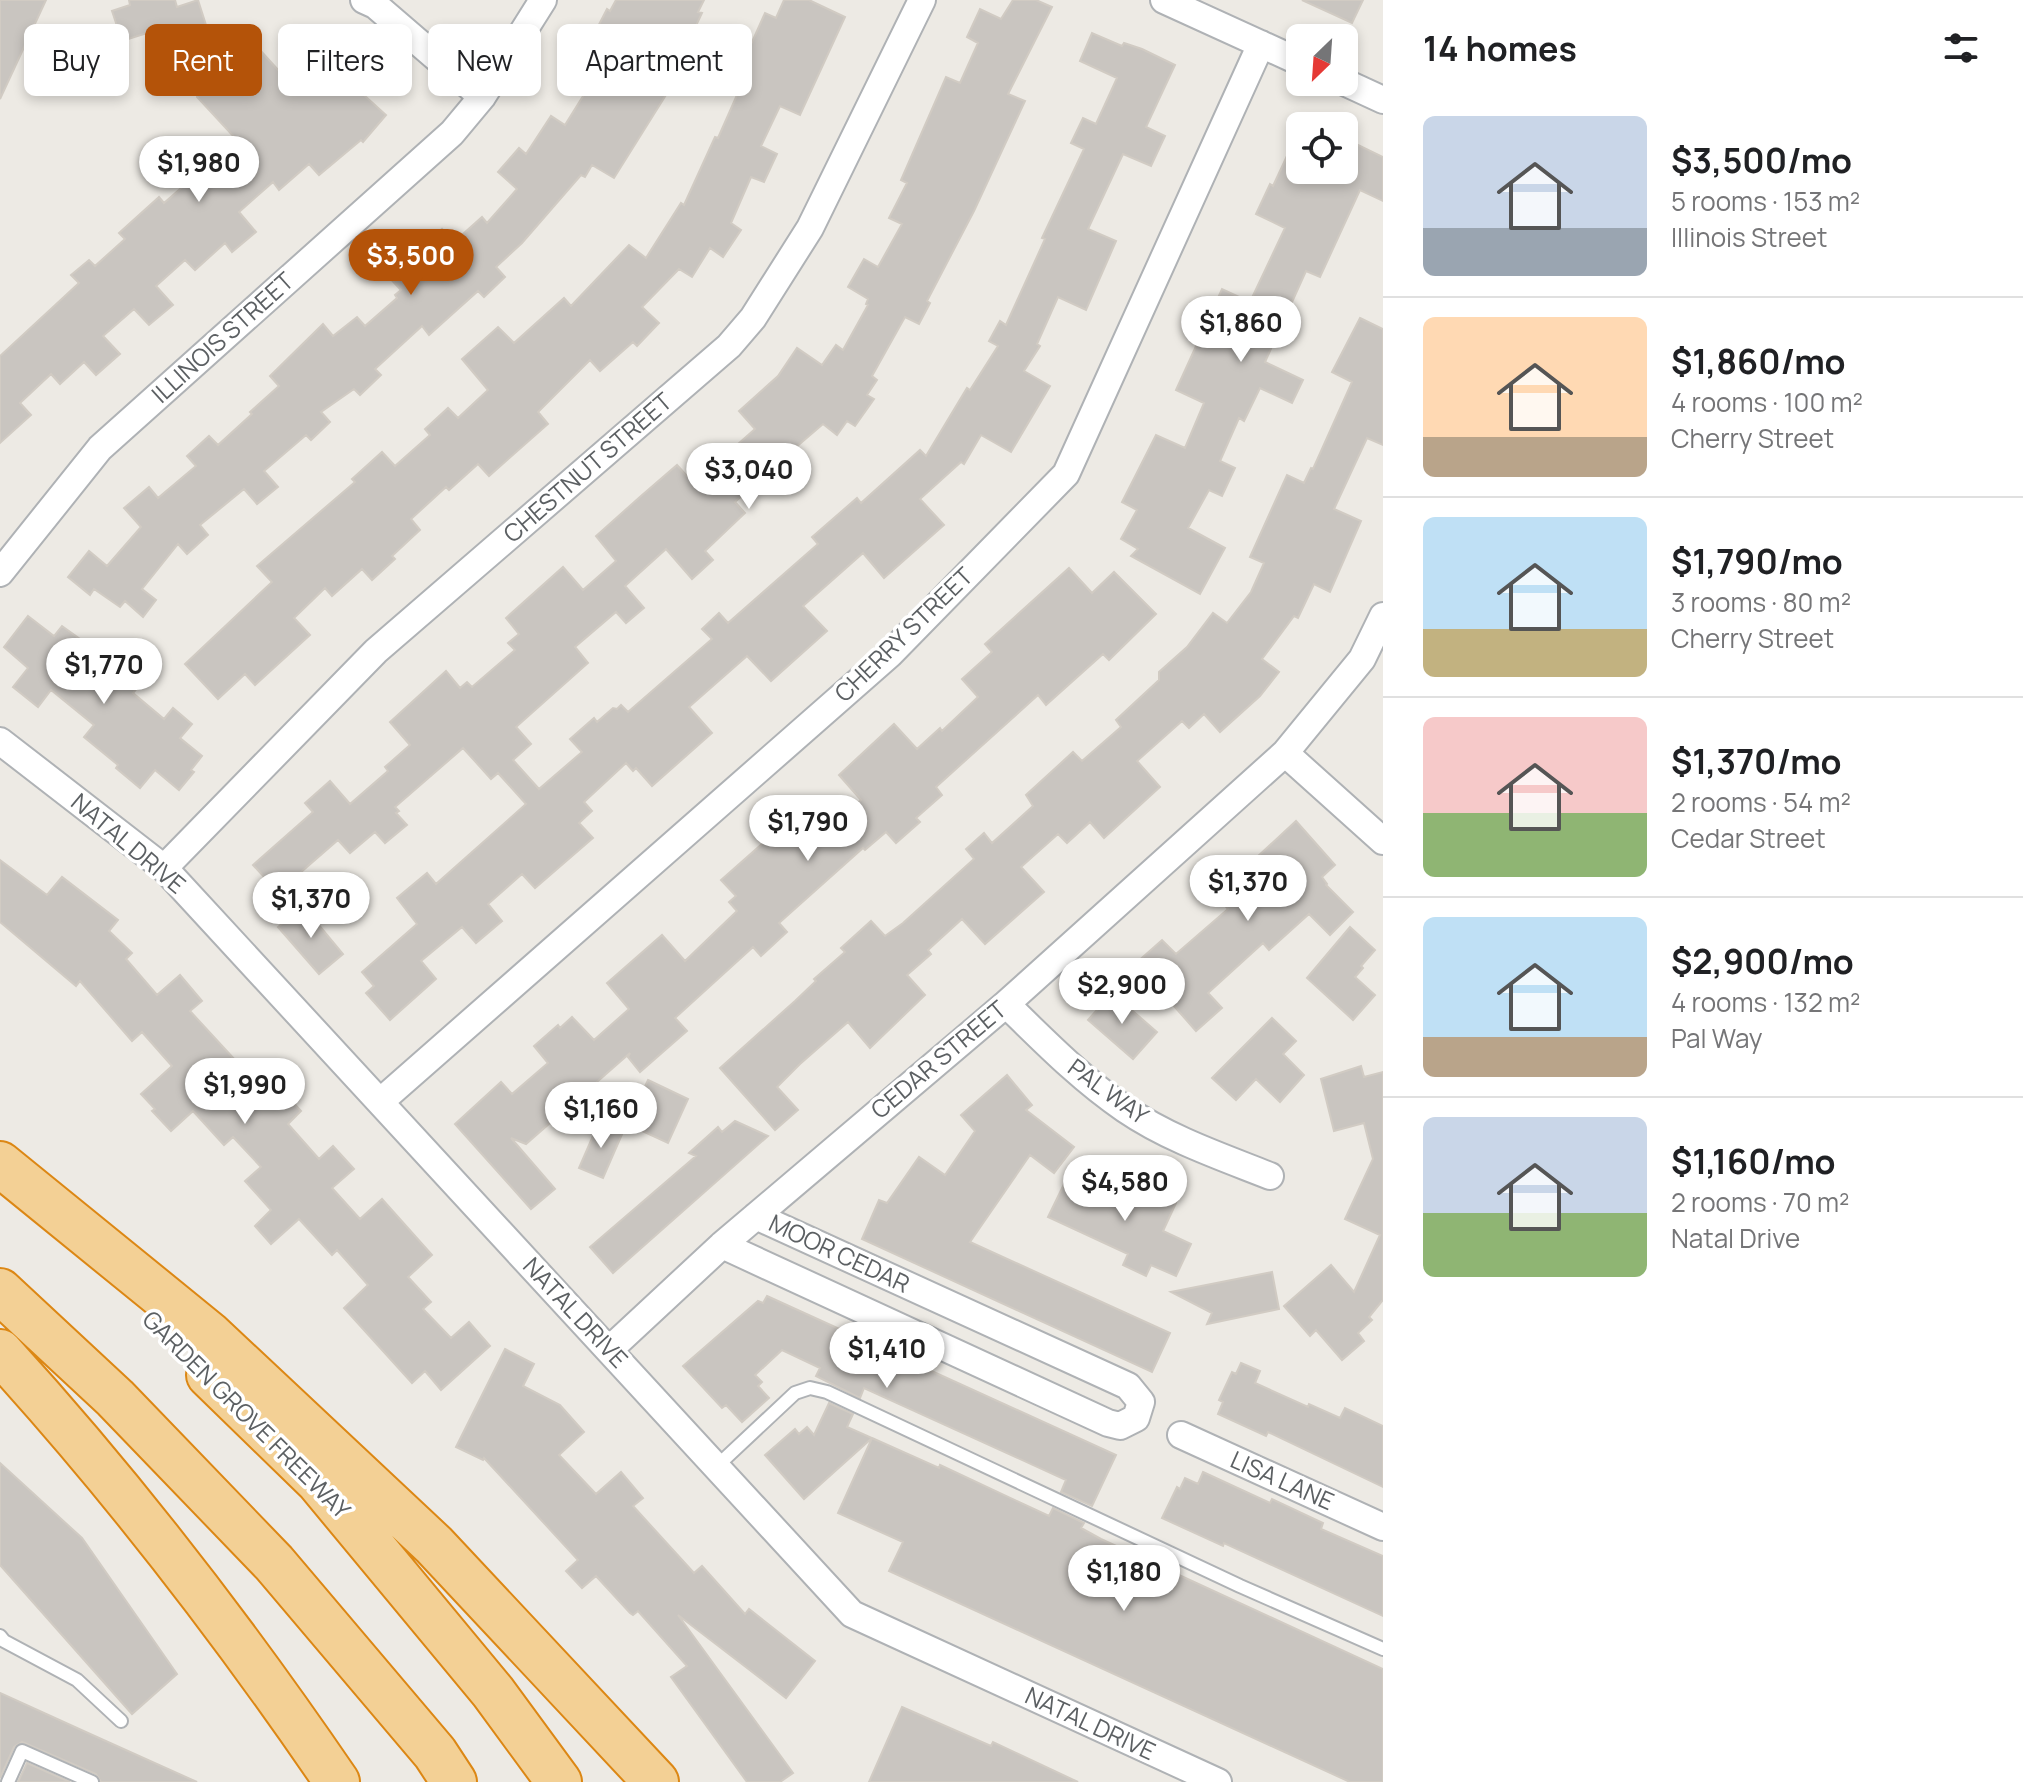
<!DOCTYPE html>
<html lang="en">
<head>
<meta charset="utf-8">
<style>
	:root { --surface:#fff; --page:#f2f2f2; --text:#202124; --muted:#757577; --line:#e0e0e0; --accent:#b45309 }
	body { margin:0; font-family:Manrope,sans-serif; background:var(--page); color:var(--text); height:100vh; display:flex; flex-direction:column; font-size:30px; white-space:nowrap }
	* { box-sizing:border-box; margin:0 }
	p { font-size:26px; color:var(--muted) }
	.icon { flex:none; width:44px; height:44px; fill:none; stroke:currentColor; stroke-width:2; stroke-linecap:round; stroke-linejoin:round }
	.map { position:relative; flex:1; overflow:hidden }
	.drawer { display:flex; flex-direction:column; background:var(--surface); width:640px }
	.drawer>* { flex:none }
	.guide { position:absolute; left:24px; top:24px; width:760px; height:72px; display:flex; gap:16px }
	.needle { width:52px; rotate:205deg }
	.tools { position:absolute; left:1286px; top:24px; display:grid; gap:16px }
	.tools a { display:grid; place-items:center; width:72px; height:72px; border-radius:12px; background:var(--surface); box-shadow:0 4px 12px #0003; font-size:40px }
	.price { position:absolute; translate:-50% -68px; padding:0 18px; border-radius:28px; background:#fff; color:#222; font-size:26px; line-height:52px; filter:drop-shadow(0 2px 4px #0008) }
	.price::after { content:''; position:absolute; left:50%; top:48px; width:24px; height:18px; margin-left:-12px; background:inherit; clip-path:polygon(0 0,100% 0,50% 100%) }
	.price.active { background:var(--accent); color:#fff }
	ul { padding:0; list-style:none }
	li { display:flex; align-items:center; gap:24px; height:200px; padding:0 40px }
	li+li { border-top:2px solid var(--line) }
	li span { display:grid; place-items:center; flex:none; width:224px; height:160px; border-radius:12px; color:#555 }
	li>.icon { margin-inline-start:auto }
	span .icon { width:96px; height:96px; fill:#fffc; stroke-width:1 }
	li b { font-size:34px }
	h2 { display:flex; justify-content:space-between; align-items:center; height:96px; padding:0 40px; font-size:34px }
	.tag { padding:0 28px; border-radius:12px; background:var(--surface); box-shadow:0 4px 12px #0003; font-size:28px; line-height:72px }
	.tag.active { background:var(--accent); color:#fff }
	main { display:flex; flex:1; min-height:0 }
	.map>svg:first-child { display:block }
	.building { fill:#c9c5c0; stroke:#d1cbc3; stroke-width:2 }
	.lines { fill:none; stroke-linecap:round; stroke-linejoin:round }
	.service-casing { stroke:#afb2b5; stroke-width:16 }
	.minor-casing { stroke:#afb2b5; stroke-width:30 }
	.motorway-casing { stroke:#dc8714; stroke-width:48 }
	.service { stroke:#fff; stroke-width:12 }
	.minor { stroke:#fff; stroke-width:26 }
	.motorway { stroke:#f3d095; stroke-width:44 }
	.labels { text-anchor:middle; stroke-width:7; stroke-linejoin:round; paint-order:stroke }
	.street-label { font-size:24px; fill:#5c6063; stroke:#fff }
</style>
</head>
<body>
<main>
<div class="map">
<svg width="1383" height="1782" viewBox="0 0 1383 1782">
	<rect width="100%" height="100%" fill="#edeae4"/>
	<!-- building -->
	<path class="building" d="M0 0H46L0 99Z
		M129 0H175L177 7 198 0 206 25 149 41 147 33 122 41 112 11 130 5Z
		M616 0H704L698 12 702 13 664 94 666 95 614 178 592 165 585 177 581 175 522 243 496 267 505 277 484 297 478 291 429 335 422 326 375 369 381 375 360 395 354 389 321 412 330 422 311 440 306 435 264 471 278 487 257 504 244 489 200 525 208 535 187 554 178 544 142 589 156 600 143 617 125 601 120 607 94 589 90 595 68 577 89 551 107 566 141 527 124 508 149 487 158 498 196 466 187 456 209 436 218 445 252 414 250 412 279 386 270 376 323 324 333 336 357 317 365 326 397 298 395 295 401 290 385 273 409 252 413 256 442 229 454 242 482 217 487 223 517 189 498 172 519 148 526 154 551 116 565 125 585 93 588 95 611 50 591 40 607 9 610 11Z
		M784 0H809L845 17 800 115 780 106 761 146 777 154 764 182 751 177 731 223 741 230 723 257 710 248 692 277 679 269 642 307 659 323 637 346 633 342 600 371 590 360 538 412 548 424 489 476 478 464 449 490 446 487 411 519 420 530 392 556 395 559 372 580 362 569 332 596 325 588 294 618 310 635 255 685 245 674 218 699 185 664 272 582 257 566 355 482 352 479 382 452 395 466 430 435 425 429 448 408 458 418 488 390 462 359 498 327 514 343 564 298 571 306 629 245 646 258 681 203 684 205 715 137 718 138 737 95 726 90 737 67 740 69 765 13 776 18Z
		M1013 0H1036L1052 7 1008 94 1025 101 974 211 927 301 930 303 919 324 905 317 872 376 877 380 867 395 874 399 855 426 847 421 837 435 823 424 795 448 802 455 782 474 775 466 735 502 745 513 705 551 713 560 692 579 666 549 625 586 644 608 626 623 616 612 575 647 588 663 516 727 531 744 513 760 539 789 582 752 570 739 594 718 597 722 613 708 617 709 621 705 628 712 712 639 702 629 719 613 728 623 818 544 812 537 857 498 861 503 920 450 926 456 967 388 970 390 998 346 989 341 1000 321 1006 325 1045 239 1042 238 1084 149 1071 143 1083 118 1096 124 1117 78 1080 61 1092 33 1122 46 1124 43 1142 49 1175 65 1146 127 1165 136 1151 166 1123 154 1088 229 1116 241 1086 310 1058 297 1037 344 1040 346 1024 371 1050 386 1011 452 981 435 964 464 961 462 920 499 944 525 884 578 863 553 828 584 803 606 827 631 771 681 747 656 689 707 712 733 652 786 636 768 633 771 626 763 584 802 592 811 579 823 593 838 535 888 522 874 488 904 502 921 476 943 462 927 421 961 436 979 390 1020 366 993 374 986 362 972 417 924 397 898 427 873 436 884 526 804 498 773 491 779 463 748 395 807 399 811 396 813 407 825 385 843 375 832 350 853 338 840 278 892 253 865 313 812 305 803 330 781 350 804 388 771 385 767 410 745 390 722 446 671 460 688 467 682 472 687 515 650 508 643 519 634 506 618 563 567 583 590 616 561 596 536 641 496 677 465 687 476 714 451 721 459 755 429 739 411 778 376 797 348 822 365 836 345 843 350 868 305 866 304 868 299 848 287 864 259 878 267 902 224 889 218 907 183 901 180 946 77 960 83 978 43 967 37 980 9 1001 19Z
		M1302 0H1363L1352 23Z
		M225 30 251 58 260 50 289 82 329 36 377 73 364 88 369 91 365 96 386 115 363 142 361 140 319 175 309 164 279 190 273 182 239 212 256 232 232 252 225 243 195 270 185 260 156 286 173 305 149 325 134 309 103 336 120 354 96 375 84 362 60 384 51 374 20 403 31 415 0 443V356L79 283 71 275 89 260 95 266 125 239 119 233 159 197 164 203 204 168 215 181 249 153 197 97 200 76 188 63Z
		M1300 128V170H1344V138L1383 157V201L1360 190 1320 277 1306 271 1265 362 1303 380 1292 403 1260 388 1244 421 1239 418 1220 461 1235 468 1222 496 1209 490 1188 528 1225 548 1200 594 1131 556 1138 549 1121 539 1137 510 1122 502 1156 435 1185 448 1204 403 1176 390 1222 289 1250 302 1285 228 1256 214 1270 184 1273 186Z
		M1360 318 1383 329V445L1367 438 1334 509 1361 521 1330 592 1314 584 1298 618 1294 616 1262 659 1279 672 1260 696 1220 732 1204 714 1189 728 1182 721 1137 761 1160 787 1104 838 1090 822 1067 843 1058 834 1021 867 1044 892 985 944 962 919 928 950 931 954 907 975 925 995 870 1048 848 1022 800 1064 777 1087 798 1110 775 1130 720 1068 795 1001 816 981 814 979 845 952 841 948 871 921 885 936 903 923 974 859 966 849 984 833 992 843 1033 806 1026 795 1073 752 1082 761 1121 727 1116 720 1159 680V672L1187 647 1213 613 1227 623 1251 592 1264 563 1250 557 1287 475 1304 483 1311 468 1313 469 1352 382 1332 372Z
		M1069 568 1092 593 1114 572 1156 614 1109 660 1103 654 1046 705 1038 695 936 787 942 795 916 818 920 822 896 843 886 832 865 850 863 848 779 923 787 932 761 956 753 947 675 1018 687 1031 640 1072 628 1057 630 1053 526 1144 511 1138 555 1189 531 1209 455 1124 501 1082 512 1094 548 1063 534 1046 558 1025 560 1028 572 1017 594 1040 629 1009 607 983 662 935 685 961 737 911 729 902 736 896 721 880 805 806 827 830 861 800 839 775 894 724 917 749 940 728 942 731 978 697 962 679 992 652 985 644Z
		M28 616 54 636 62 626 80 639 74 647 115 679 124 666 143 681 133 693 164 719 173 708 192 724 180 738 202 756 191 770 194 772 179 790 155 770 140 788 116 768 118 765 84 737 94 725 51 690 38 707 13 687 28 668 4 647Z
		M1296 821 1335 865 1322 877 1327 884 1326 885 1353 912 1330 935 1309 914 1269 950 1263 943 1208 993 1222 1008 1196 1031 1136 963 1162 940 1176 954 1228 909 1216 895Z
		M0 860 47 895 62 877 118 920 109 931 132 953 126 959 157 995 180 975 202 1001 190 1011 236 1061 224 1072 256 1107 278 1086 301 1111 288 1124 319 1159 333 1146 354 1169 332 1188 360 1219 382 1199 432 1255 408 1277 431 1302 423 1309 451 1338 469 1322 490 1346 441 1390 425 1371 412 1383 344 1308 368 1285 337 1250 332 1255 299 1219 271 1244 255 1226 271 1210 245 1181 261 1167 233 1137 224 1145 193 1111 171 1131 152 1111 155 1109 141 1094 172 1066 142 1032 132 1041 80 981 76 986 0 922Z
		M303 906 343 954 319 974 278 927Z
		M1350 927 1375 950 1361 966 1363 968 1355 977 1375 995 1353 1020 1307 978Z
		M1112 993 1157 1032 1133 1059 1088 1020Z
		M1272 1018 1296 1041 1283 1054 1304 1075 1280 1102 1256 1079 1236 1100 1212 1078Z
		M1361 1066 1364 1077 1383 1072V1300L1369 1317 1372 1320 1358 1333 1364 1341 1342 1360 1316 1330 1310 1336 1284 1306 1331 1265 1354 1292 1380 1235 1345 1219 1373 1159 1364 1123 1334 1131 1321 1079Z
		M1007 1075 1032 1105 1026 1110 1074 1147 1054 1173 1030 1155 970 1242 1170 1333 1152 1372 862 1239 879 1200 887 1203 919 1157 945 1175 975 1131 961 1115Z
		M648 1080 688 1099 668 1143 627 1124Z
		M735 1121 768 1136 613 1273 590 1247 696 1156 689 1153 718 1127 722 1132Z
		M599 1122 623 1132 603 1178 579 1168Z
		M1106 1171 1176 1203 1163 1231 1191 1244 1176 1276 1151 1265 1146 1276 1123 1265 1128 1254 1048 1217 1064 1184 1093 1197Z
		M1272 1272 1279 1309 1207 1324 1212 1313 1171 1292Z
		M767 1296 1116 1455 1092 1506 1061 1492 1066 1480 864 1388 860 1398 816 1376 820 1368 782 1350 755 1375 762 1382 758 1386 769 1398 742 1422 726 1405 722 1408 683 1366 758 1301 763 1303Z
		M505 1349 534 1364 523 1386 560 1405 584 1432 559 1455 596 1494 621 1472 643 1498 633 1506 694 1573 702 1566 745 1614 749 1609 815 1661 786 1698 678 1615 793 1773 780 1782H747L671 1677 687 1666 638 1611 633 1615 630 1613 596 1576 582 1588 566 1571 578 1560 484 1458 483 1460 456 1447Z
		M1241 1363 1260 1371 1255 1383 1308 1407 1309 1404 1340 1418 1345 1408 1383 1426V1487L1268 1432 1266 1436 1218 1414 1223 1402 1219 1400 1232 1372 1236 1374Z
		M829 1403 853 1414 847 1427 872 1438 804 1499 765 1455 795 1429 799 1434 807 1427 814 1435Z
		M872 1438 939 1468 940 1465 1049 1516 1053 1508 1084 1523 1081 1528 1101 1539 1383 1669V1782H1350L889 1571 903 1542 838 1513Z
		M0 1463 82 1538 177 1674 132 1714 0 1565Z
		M1203 1472 1270 1503 1272 1499 1323 1523 1321 1529 1383 1556V1616L1224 1543 1223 1546 1162 1518 1177 1487 1180 1489 1185 1478 1198 1484Z
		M0 1693 88 1733 197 1782H101L96 1774 22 1742 14 1747 0 1778Z
		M902 1707 991 1746 993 1742 1078 1782H869Z
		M27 1763 70 1782H18Z"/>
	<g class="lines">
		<defs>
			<path id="service" d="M716 1467 795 1393 810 1388 827 1392 1240 1586 1383 1649
				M0 1636 4 1641 77 1680 121 1721
				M8 1782 22 1751 92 1782"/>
			<path id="minor" d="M364 0 375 5 482 97
				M1164 0 1300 62
				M1344 82 1383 100
				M0 573 100 448 452 133 482 97 543 0
				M0 741 164 868 852 1614 1218 1782
				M1285 753 1383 841
				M164 868 376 651 729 346 753 318 810 228 922 0
				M1006 1004C1044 1041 1081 1079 1125 1109 1169 1139 1222 1157 1270 1176
				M381 1101 890 654 1066 474 1261 44
				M722 1245 1108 1423 1120 1426 1136 1418 1141 1402 1128 1386 756 1216
				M609 1350 722 1245 1006 1004 1285 753 1362 659 1383 616
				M1181 1435 1383 1527"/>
			<path id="motorway" d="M0 1164 209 1334 434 1545 656 1782
				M0 1291 115 1398 274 1563 435 1753 454 1782
				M0 1352C123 1487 234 1631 337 1782
				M209 1375 318 1481 493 1692 559 1782"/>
		</defs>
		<!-- service casing -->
		<use href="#service" class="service-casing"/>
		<!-- minor casing -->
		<use href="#minor" class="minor-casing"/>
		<!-- motorway casing -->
		<use href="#motorway" class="motorway-casing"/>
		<!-- service -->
		<use href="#service" class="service"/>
		<!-- minor -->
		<use href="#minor" class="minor"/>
		<!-- motorway -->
		<use href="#motorway" class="motorway"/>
	</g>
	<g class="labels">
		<!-- street labels -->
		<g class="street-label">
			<text transform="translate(223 338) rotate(-42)" y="8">ILLINOIS STREET</text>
			<text transform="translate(588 468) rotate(-41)" y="8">CHESTNUT STREET</text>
			<text transform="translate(904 635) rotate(-44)" y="8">CHERRY STREET</text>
			<text transform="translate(128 844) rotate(40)" y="8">NATAL DRIVE</text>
			<text transform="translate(939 1060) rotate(-40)" y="8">CEDAR STREET</text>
			<text transform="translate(1108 1092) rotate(36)" y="8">PAL WAY</text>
			<text transform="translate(839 1254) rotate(25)" y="8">MOOR CEDAR</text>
			<text transform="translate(575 1313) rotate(47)" y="8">NATAL DRIVE</text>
			<text transform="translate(246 1415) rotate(45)" y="8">GARDEN GROVE FREEWAY</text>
			<text transform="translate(1282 1481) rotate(24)" y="8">LISA LANE</text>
			<text transform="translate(1090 1724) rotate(25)" y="8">NATAL DRIVE</text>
		</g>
	</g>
</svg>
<div class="tools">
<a><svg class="needle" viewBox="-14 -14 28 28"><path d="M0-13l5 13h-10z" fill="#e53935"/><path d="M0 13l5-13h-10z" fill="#757577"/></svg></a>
<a><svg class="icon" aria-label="locate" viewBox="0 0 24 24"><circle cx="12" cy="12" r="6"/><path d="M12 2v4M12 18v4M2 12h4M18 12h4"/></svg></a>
</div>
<b class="price" style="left:199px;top:204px">$1,980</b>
<b class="price active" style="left:411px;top:297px">$3,500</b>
<b class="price" style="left:1241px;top:364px">$1,860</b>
<b class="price" style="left:749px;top:511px">$3,040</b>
<b class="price" style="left:104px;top:706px">$1,770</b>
<b class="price" style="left:808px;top:863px">$1,790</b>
<b class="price" style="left:1248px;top:923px">$1,370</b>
<b class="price" style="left:311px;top:940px">$1,370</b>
<b class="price" style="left:1122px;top:1026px">$2,900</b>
<b class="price" style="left:245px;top:1126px">$1,990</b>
<b class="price" style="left:601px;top:1150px">$1,160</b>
<b class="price" style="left:1125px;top:1223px">$4,580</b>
<b class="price" style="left:887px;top:1390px">$1,410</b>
<b class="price" style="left:1124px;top:1613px">$1,180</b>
<div class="guide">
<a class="tag">Buy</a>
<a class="tag active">Rent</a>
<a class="tag">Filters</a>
<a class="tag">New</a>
<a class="tag">Apartment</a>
</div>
</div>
<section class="drawer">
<h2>14 homes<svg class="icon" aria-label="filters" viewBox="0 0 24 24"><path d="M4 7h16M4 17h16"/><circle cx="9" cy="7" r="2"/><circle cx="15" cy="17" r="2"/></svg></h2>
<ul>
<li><span style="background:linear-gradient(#c9d6e8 70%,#9aa5b1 0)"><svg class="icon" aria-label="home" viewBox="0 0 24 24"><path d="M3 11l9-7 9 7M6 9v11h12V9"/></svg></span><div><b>$3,500/mo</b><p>5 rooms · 153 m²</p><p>Illinois Street</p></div></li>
<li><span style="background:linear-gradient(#ffd9b3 75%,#b9a48a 0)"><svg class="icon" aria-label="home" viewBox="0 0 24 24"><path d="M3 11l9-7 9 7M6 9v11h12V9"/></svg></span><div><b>$1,860/mo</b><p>4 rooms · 100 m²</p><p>Cherry Street</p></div></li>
<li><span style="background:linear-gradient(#bfe0f5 70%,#c2b280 0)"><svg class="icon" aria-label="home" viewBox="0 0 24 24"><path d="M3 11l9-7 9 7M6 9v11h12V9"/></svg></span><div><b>$1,790/mo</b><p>3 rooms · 80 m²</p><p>Cherry Street</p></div></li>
<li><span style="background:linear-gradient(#f6c9c9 60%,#8fb573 0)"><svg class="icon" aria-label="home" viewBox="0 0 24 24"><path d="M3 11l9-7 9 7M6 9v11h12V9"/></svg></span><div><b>$1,370/mo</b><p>2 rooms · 54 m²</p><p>Cedar Street</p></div></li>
<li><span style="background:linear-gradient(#bfe0f5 75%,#b9a48a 0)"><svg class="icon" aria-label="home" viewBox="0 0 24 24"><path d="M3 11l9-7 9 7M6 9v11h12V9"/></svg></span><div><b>$2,900/mo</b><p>4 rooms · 132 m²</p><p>Pal Way</p></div></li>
<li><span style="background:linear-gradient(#c9d6e8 60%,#8fb573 0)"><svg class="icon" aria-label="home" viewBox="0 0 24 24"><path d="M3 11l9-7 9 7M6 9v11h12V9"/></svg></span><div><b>$1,160/mo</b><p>2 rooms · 70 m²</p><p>Natal Drive</p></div></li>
</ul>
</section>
</main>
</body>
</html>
